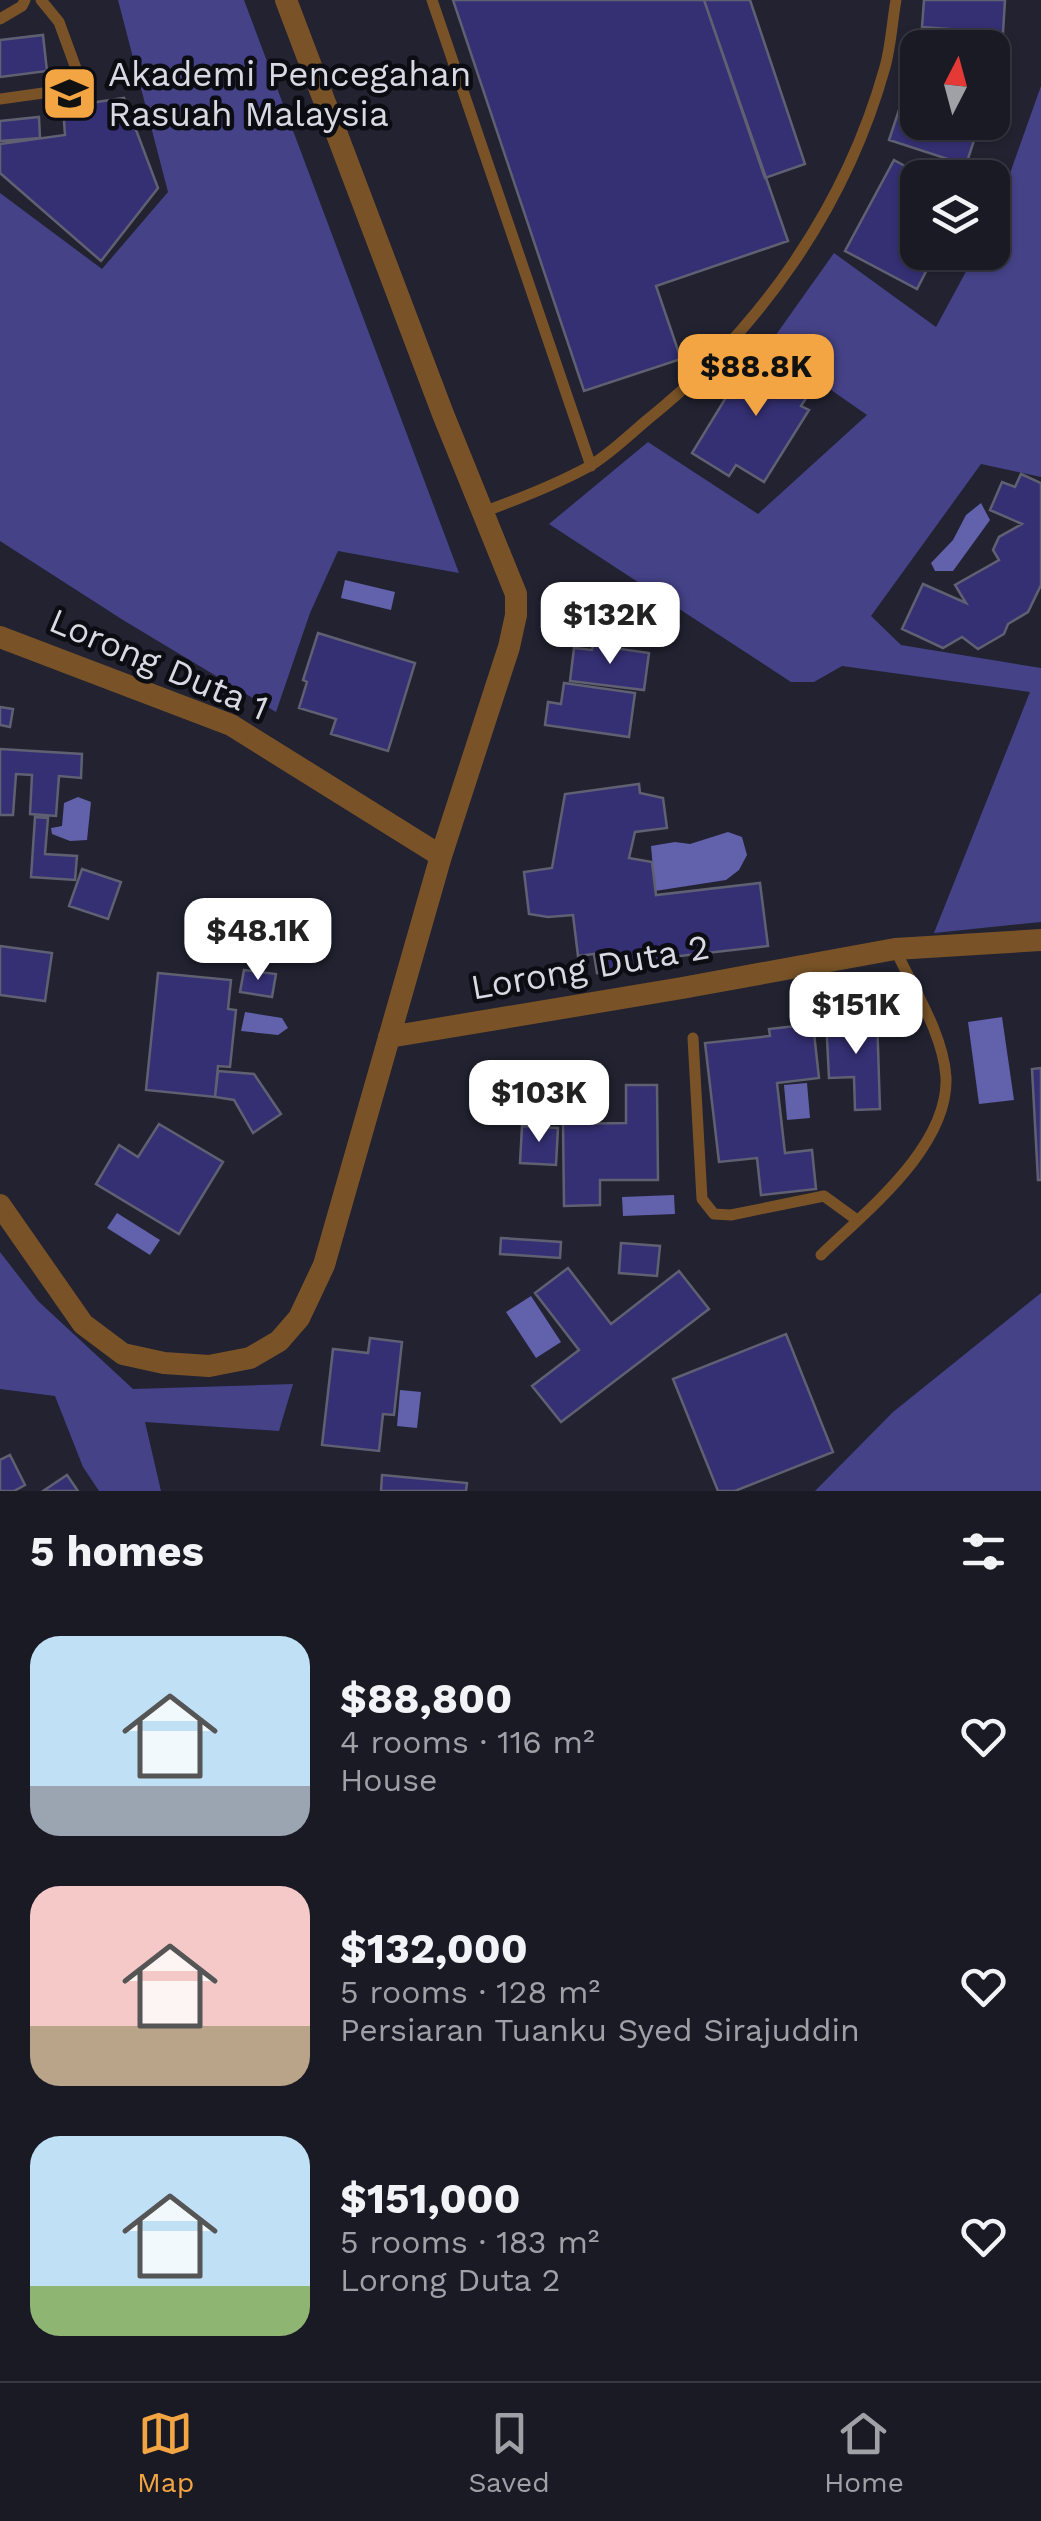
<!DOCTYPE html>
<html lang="en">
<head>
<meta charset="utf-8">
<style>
	:root { --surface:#1a1a25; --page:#23232d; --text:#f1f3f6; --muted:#9fa1a7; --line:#383842; --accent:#f2a542 }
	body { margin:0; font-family:"Work Sans",sans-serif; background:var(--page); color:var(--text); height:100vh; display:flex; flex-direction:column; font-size:38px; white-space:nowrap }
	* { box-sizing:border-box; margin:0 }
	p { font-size:32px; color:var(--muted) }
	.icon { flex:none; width:55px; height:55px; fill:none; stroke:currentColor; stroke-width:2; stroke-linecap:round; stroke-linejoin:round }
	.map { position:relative; height:1491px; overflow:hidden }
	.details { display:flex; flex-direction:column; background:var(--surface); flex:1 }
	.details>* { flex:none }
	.needle { width:65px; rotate:6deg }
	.controls { position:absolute; left:900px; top:30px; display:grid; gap:20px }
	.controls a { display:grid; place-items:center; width:110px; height:110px; border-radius:20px; background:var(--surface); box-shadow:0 2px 8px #0004,0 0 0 2px var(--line); font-size:50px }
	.price { position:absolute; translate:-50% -85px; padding:0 22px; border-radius:20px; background:#fff; color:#222; font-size:32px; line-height:65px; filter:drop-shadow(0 2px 5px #0008) }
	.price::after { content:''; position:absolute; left:50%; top:60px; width:30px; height:22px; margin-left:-15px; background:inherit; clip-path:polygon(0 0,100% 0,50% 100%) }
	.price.active { background:var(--accent); color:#111 }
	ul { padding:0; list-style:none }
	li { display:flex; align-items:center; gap:30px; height:250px; padding:0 30px }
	li span { display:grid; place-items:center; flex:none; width:280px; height:200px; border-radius:30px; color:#555 }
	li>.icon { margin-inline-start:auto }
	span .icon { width:120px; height:120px; fill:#fffc; stroke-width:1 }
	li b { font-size:42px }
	h2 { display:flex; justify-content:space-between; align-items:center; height:120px; padding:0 30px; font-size:42px }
	.menu { display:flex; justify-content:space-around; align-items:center; height:140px; border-top:2px solid var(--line); background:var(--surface); font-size:28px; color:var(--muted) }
	.menu a { display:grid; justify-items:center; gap:5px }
	.menu .active { color:var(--accent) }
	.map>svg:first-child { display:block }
	.forest { fill:#454288 }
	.water { fill:#6261ab }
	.building { fill:#353074; stroke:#5f6071; stroke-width:2.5 }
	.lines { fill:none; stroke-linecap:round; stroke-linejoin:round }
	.service { stroke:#795327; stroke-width:11 }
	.minor { stroke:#795327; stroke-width:22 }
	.labels { text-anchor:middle; stroke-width:9; stroke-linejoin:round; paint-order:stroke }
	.poi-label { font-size:35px; fill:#d8d9e3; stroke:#0c0c13; text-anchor:start }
	.street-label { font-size:35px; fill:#d8d9e3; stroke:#0c0c13 }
</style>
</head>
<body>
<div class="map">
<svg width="1041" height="1491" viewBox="0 0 1041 1491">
	<rect width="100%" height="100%" fill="#222231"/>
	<!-- forest -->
	<path class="forest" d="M118 0H244L459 573 338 551 310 613 276 712 123 620 0 541V193L102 269 168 192Z
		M1041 86V477L981 464 871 616 901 645 1041 668V922L934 933 1030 692 842 666 814 682H791L549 524 648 442 758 514 867 415 768 346 834 253 936 327 976 253 992 252 993 221Z
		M0 1252 38 1301 133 1389 293 1384 279 1431 145 1422 161 1491H99L83 1467 55 1396 0 1389Z
		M1041 1293V1491H815L893 1412Z"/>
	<!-- water -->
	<path class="water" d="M981 503 990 520 953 571H935L931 563 953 540 966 515Z
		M345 580 395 592 391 610 341 598Z
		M78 797 91 802 87 840 70 841 52 834 51 828 62 826 64 803Z
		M728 832 742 837 747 855 739 870 726 880 655 891 651 846 675 842 690 844Z
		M245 1012 282 1018 288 1028 278 1035 241 1031Z
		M1002 1017 1014 1100 979 1104 968 1022Z
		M807 1083 810 1118 787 1120 784 1085Z
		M674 1195 675 1214 623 1216 622 1197Z
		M117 1213 160 1240 150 1255 107 1228Z
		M531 1296 561 1342 536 1358 506 1312Z
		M400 1390 421 1392 417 1428 397 1426Z"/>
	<!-- building -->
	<path class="building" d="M453 0H704L788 241 656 286 681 359 584 391Z
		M704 0H750L805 164 765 178Z
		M924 0H1005L1003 33 922 27Z
		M43 35 47 71 0 77V40Z
		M918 53V122H980L966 165 889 140Z
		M124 98 158 188 101 261 0 173V144L65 135 63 107Z
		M39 117 40 138 0 141V121Z
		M894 160 927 178H918V252H936L917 289 845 251Z
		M755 350 814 386 801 406 809 410 764 482 736 465 729 476 692 453Z
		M1021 474 1041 483V585L1028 612 1008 624 1004 634 978 649 962 637 943 648 902 629 923 584 966 603 955 585 999 560 993 550 999 537 1022 524 990 510 1002 482 1015 487Z
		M318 633 415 663 388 751 331 734 336 719 299 708 307 682 303 680Z
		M593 645 649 653 644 690 570 681 574 648 592 650Z
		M564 683 635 693 629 737 545 725 548 702 561 704Z
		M0 707 13 709 10 727 0 725Z
		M0 749 82 754 81 778 59 776 56 816 30 814 32 775 16 774 13 815H0Z
		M639 784 640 793 663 798 667 828 635 832 629 858 652 862 656 895 760 883 768 946 662 958 683 963 597 973 594 954 578 956 573 915 548 917 529 914 524 872 552 868 565 794Z
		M35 817 48 818 45 854 77 856 75 880 31 877Z
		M82 869 121 882 108 919 69 906Z
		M0 946 52 953 45 1001 0 995Z
		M244 970 276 974 272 997 240 992Z
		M158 973 231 980 228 1009 236 1010 230 1067 218 1066 215 1097 146 1090Z
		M877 1016 880 1109 855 1110 854 1077 829 1078 826 1019Z
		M813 1024 819 1078 777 1083 785 1153 812 1150 816 1189 761 1195 757 1158 719 1162 705 1043 770 1036 769 1029Z
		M1041 1068V1180H1038L1032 1069Z
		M218 1071 254 1074 281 1114 253 1133 234 1100 215 1097Z
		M626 1085H657L658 1180H600V1205L564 1206 563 1124 626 1123Z
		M159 1124 223 1162 179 1234 96 1184 119 1145 138 1157Z
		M522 1126 558 1128 556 1165 520 1163Z
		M501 1238 561 1242 560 1258 500 1254Z
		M621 1243 660 1246 657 1276 619 1273Z
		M568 1268 611 1324 679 1271 709 1309 561 1422 532 1386 579 1350 535 1293Z
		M786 1334 833 1452 735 1491H718L673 1379Z
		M370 1338 402 1342 394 1415 383 1414 379 1451 322 1445 333 1349 368 1353Z
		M10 1455 25 1485 14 1491H0V1460Z
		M67 1475 78 1491H43Z
		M382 1475 467 1483 466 1491H381Z"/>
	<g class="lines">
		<!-- service -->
		<path class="service" d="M432 0 591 466
			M0 19 22 6 25 0
			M0 99 72 89 78 74 59 22 41 0
			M483 512C519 499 555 485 588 467 609 455 628 436 647 420 760 330 846 207 885 67 891 46 892 22 896 0
			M693 1038 702 1199 714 1214 731 1215 824 1196 857 1220
			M821 1255C866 1211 949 1147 946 1077 943 1033 913 988 895 949"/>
		<!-- minor -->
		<path class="minor" d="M0 637 231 725 441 856
			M389 1037 682 988 895 949 1041 940
			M0 1205 83 1324 123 1354 164 1363 209 1366 250 1358 279 1341 299 1318 324 1265 441 856 509 647 516 615V594L443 414 286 0"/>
	</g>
	<!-- icons -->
	<defs>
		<symbol id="school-square" viewBox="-11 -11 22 22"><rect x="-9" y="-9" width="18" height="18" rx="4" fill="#f2a542" stroke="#0c0c13"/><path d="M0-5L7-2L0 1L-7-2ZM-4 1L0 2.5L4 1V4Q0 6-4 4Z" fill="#111"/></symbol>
	</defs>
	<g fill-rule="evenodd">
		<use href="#school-square" x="38" y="62" width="63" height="63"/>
	</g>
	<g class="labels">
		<!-- poi labels -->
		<g class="poi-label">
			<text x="108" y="86">Akademi Pencegahan<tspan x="108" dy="40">Rasuah Malaysia</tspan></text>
		</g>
		<!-- street labels -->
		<g class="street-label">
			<text transform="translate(159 664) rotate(23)" y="12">Lorong Duta 1</text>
			<text transform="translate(590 967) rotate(-10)" y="12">Lorong Duta 2</text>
		</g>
	</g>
</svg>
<div class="controls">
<a><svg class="needle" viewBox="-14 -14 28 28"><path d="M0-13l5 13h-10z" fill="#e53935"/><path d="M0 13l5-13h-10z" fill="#9fa1a7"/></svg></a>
<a><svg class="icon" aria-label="layers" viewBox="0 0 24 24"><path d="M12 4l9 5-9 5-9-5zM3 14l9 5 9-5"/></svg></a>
</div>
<b class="price active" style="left:756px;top:419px">$88.8K</b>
<b class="price" style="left:610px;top:667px">$132K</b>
<b class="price" style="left:258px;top:983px">$48.1K</b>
<b class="price" style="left:856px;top:1057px">$151K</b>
<b class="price" style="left:539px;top:1145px">$103K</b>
</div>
<section class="details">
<h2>5 homes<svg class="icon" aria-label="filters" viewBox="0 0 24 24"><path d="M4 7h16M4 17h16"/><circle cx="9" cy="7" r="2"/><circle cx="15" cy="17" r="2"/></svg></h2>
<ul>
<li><span style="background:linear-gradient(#bfe0f5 75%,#9aa5b1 0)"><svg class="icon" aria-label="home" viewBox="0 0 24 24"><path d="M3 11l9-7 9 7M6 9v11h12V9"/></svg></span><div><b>$88,800</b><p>4 rooms · 116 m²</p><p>House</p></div><svg class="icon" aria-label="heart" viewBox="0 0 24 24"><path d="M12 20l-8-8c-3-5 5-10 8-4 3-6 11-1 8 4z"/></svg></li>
<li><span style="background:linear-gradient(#f6c9c9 70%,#b9a48a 0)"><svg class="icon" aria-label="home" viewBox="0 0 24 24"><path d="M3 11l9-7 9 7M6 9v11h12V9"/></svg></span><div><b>$132,000</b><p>5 rooms · 128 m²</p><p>Persiaran Tuanku Syed Sirajuddin</p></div><svg class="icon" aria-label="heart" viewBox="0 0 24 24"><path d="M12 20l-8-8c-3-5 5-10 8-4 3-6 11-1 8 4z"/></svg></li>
<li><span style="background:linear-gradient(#bfe0f5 75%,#8fb573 0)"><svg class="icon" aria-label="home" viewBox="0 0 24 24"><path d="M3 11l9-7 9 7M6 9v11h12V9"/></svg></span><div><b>$151,000</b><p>5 rooms · 183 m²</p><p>Lorong Duta 2</p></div><svg class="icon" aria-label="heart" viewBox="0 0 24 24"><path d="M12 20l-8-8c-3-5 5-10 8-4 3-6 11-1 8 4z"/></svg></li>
</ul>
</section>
<nav class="menu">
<a class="active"><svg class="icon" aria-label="map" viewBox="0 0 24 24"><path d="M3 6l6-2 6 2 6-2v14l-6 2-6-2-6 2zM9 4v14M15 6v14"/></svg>Map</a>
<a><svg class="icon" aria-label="saved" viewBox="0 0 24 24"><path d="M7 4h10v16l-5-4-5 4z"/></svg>Saved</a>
<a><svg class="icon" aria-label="home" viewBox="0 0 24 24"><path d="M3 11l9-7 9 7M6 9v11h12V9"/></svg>Home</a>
</nav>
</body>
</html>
